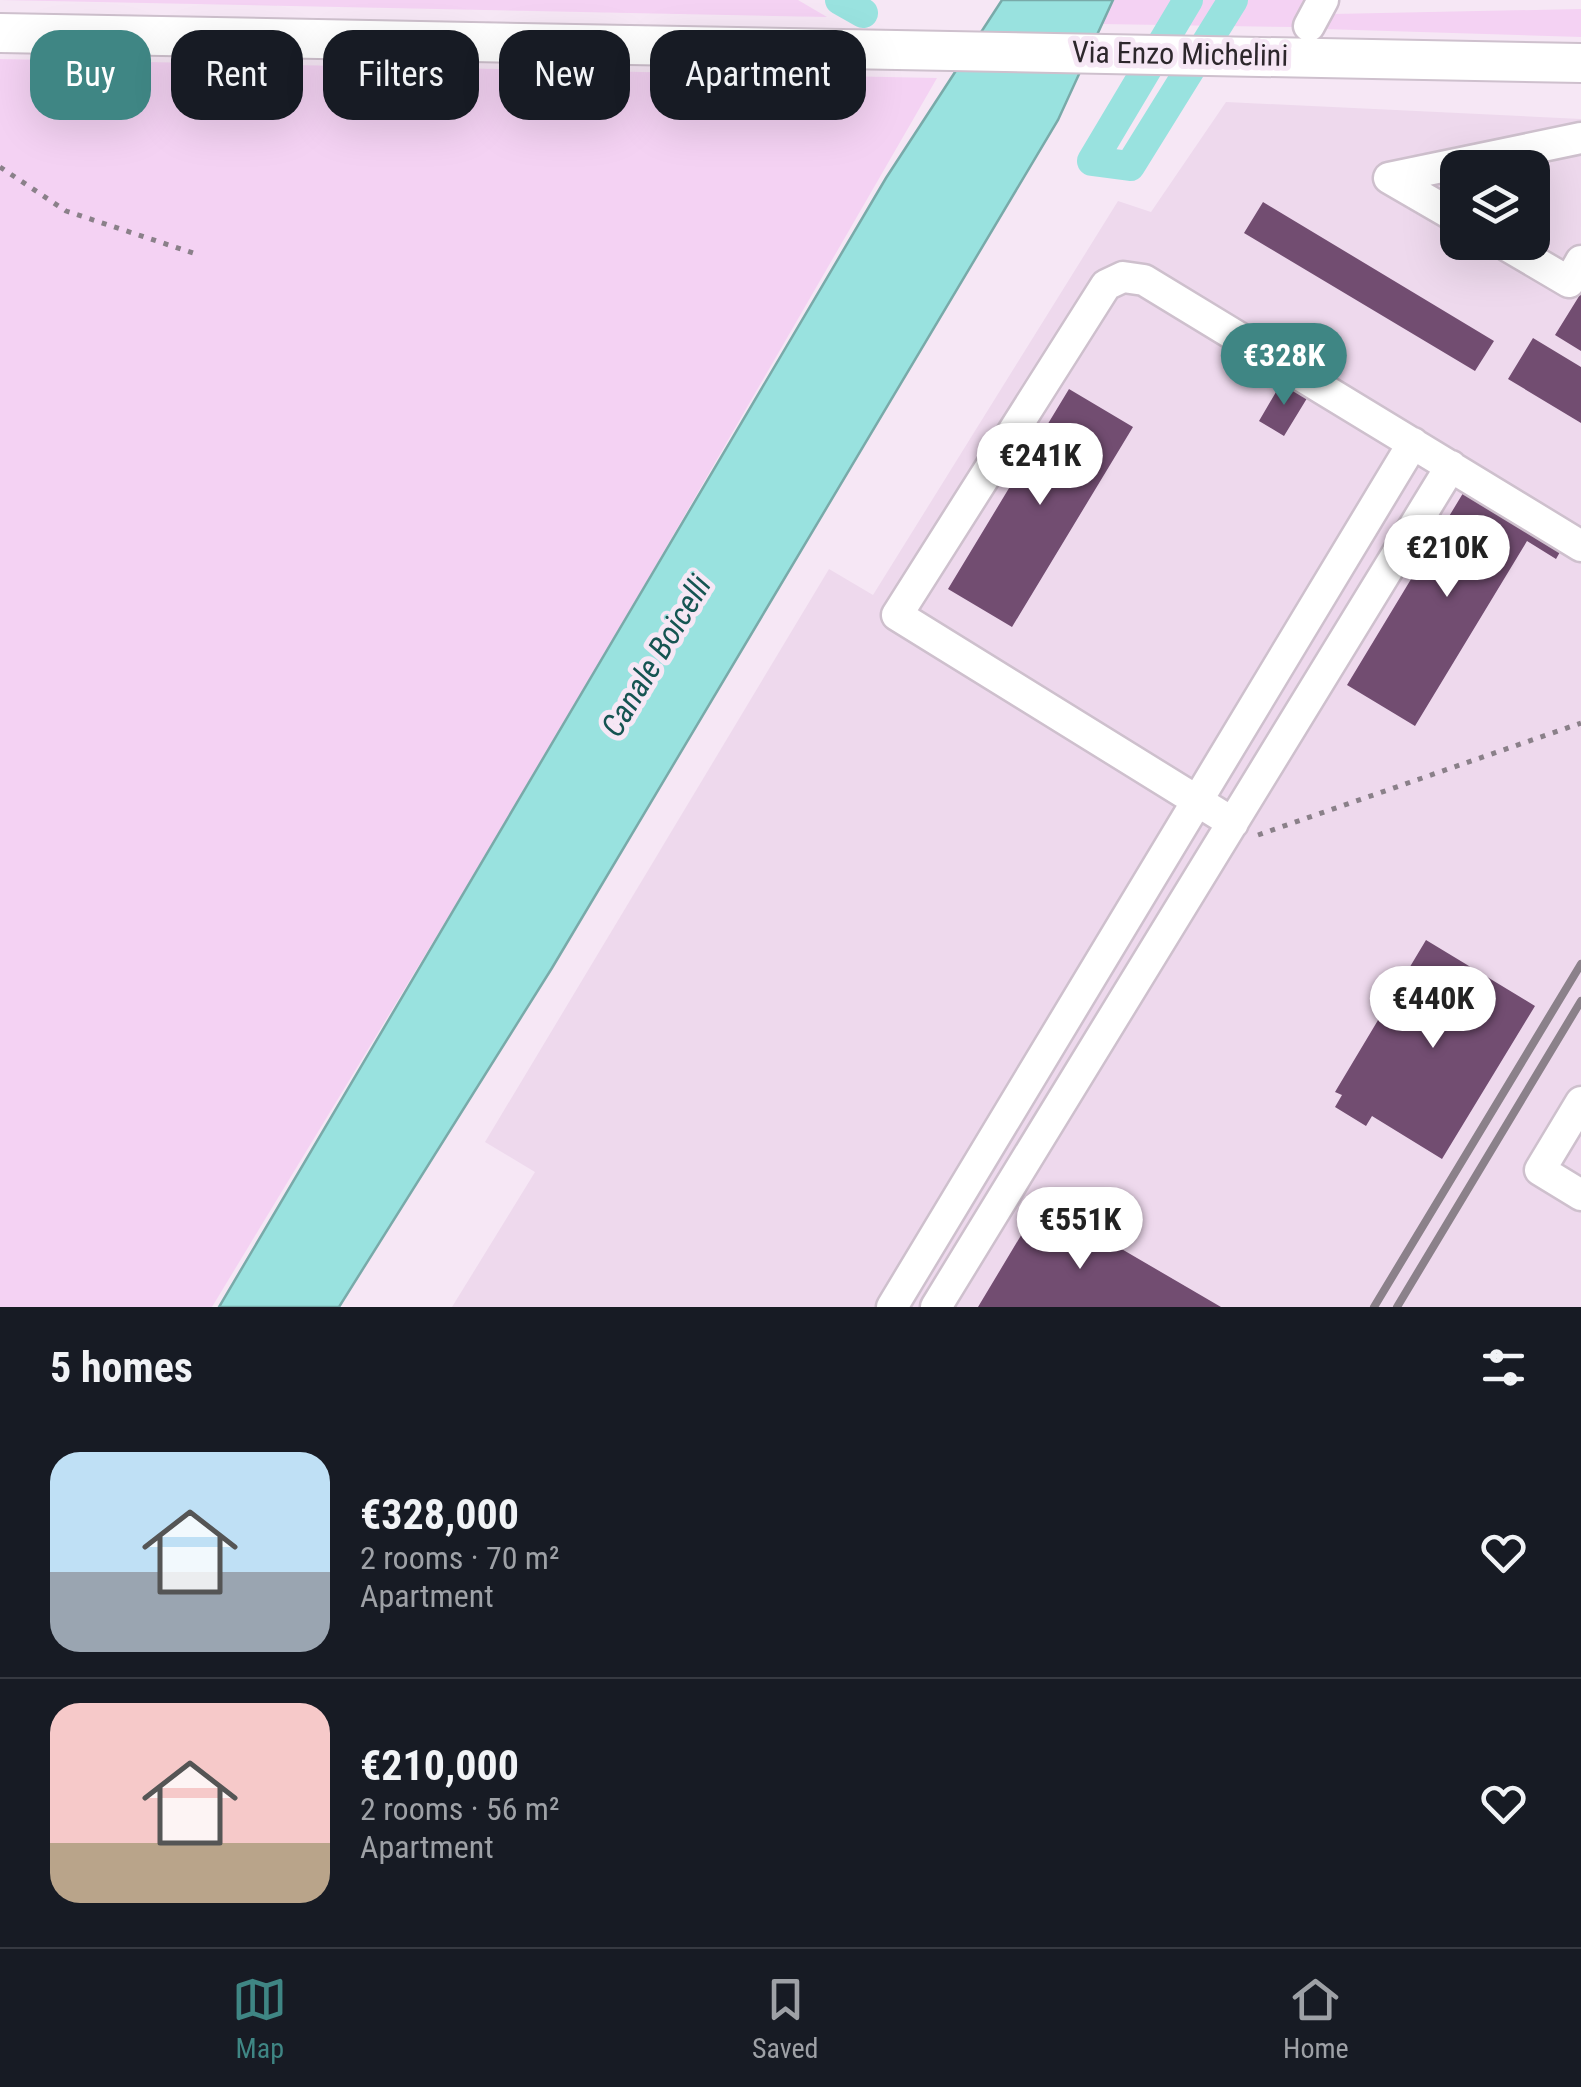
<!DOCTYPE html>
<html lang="en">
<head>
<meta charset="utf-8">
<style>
	:root { --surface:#171b24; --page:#20242c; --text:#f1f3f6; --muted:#9ea1a6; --line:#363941; --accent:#3f8684 }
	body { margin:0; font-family:"Roboto Condensed",sans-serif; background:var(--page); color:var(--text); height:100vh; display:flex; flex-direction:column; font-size:38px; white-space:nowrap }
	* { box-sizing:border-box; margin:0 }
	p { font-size:32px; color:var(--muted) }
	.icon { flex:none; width:55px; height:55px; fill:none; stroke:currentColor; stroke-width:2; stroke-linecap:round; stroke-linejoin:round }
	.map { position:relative; height:1307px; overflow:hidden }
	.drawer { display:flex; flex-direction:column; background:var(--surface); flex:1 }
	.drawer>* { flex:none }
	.guide { position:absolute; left:30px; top:30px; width:1000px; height:90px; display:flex; gap:20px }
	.tools { position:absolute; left:1440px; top:150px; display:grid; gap:20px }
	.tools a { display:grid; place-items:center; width:110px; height:110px; border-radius:20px; background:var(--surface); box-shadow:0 10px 40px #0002; font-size:50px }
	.price { position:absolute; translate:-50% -85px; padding:0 22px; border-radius:35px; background:#fff; color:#222; font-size:32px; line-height:65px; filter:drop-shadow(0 2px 5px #0008) }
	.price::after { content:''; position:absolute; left:50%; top:60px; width:30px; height:22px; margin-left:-15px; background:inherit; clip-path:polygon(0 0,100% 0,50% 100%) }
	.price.on { background:var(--accent); color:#fff }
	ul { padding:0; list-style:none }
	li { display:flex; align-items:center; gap:30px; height:250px; padding:0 50px }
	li+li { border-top:2px solid var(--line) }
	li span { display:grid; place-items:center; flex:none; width:280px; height:200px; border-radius:30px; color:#555 }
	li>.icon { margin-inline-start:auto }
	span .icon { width:120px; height:120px; fill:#fffc; stroke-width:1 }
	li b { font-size:42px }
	h2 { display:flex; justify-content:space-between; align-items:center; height:120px; padding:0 50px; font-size:42px }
	.chip { padding:0 35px; border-radius:30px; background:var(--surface); box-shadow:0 10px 40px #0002; font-size:35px; line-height:90px }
	.chip.on { background:var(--accent); color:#fff }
	.tab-bar { display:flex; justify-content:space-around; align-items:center; height:140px; border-top:2px solid var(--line); background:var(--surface); font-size:28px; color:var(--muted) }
	.tab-bar a { display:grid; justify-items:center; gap:5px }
	.tab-bar .on { color:var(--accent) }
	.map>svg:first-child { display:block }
	.built { fill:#eed9ed; fill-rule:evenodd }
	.green { fill:#f4d2f3 }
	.water { fill:#99e2df; stroke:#79aaa9; stroke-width:2.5 }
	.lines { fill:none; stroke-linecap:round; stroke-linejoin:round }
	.canal { stroke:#99e2df; stroke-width:30 }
	.building { fill:#724d71 }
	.minor-casing { stroke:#cec0cd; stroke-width:35 }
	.major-casing { stroke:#cec0cd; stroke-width:42 }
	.path { stroke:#8a8089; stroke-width:5; stroke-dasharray:5 8; stroke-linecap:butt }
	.minor { stroke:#fff; stroke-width:30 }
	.major { stroke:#fff; stroke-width:38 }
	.rail { stroke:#8b818a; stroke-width:8 }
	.labels { text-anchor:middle; stroke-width:10; stroke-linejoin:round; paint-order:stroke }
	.street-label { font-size:30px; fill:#2d272c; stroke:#f6e7f5 }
	.water-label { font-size:32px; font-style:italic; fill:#155452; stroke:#f6e7f5 }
</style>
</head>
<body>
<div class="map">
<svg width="1581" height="1307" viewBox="0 0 1581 1307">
	<rect width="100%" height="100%" fill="#f6e7f5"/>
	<!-- built -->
	<path class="built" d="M1226 102 1581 119V1307H452L535 1172 485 1142 829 569 873 595 1118 201 1151 212ZM1458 168H1532V242H1458Z"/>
	<!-- green -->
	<path class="green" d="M0 0H798L827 17Z
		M1113 0H1308L1292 27 1101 24Z
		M1581 9V37L1323 29 1333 14Z
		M0 59 937 78 551 747 212 1307H0Z"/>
	<!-- water -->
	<path class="water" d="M1002 0H1113L1058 120 552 968 339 1307H219L886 178Z"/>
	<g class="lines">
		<!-- canal -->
		<path class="canal" d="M840 0 863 13
			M1188 0 1092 161 1130 166 1233 0"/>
	</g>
	<!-- building -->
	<path class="building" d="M1263 202 1494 341 1475 371 1244 233Z
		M1581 293V351L1555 335Z
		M1533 338 1581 367V423L1508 379Z
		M1283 380 1309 395 1284 436 1259 421Z
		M1069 389 1133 427 1012 627 948 589Z
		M1471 480 1568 538 1556 559 1527 541 1415 726 1347 685Z
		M1426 940 1535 1006 1442 1159 1372 1116 1366 1126 1335 1107 1342 1095 1335 1092Z
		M1041 1202 1221 1307H978Z"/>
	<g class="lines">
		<defs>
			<path id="minor" d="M1309 26 1323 0
				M1458 218 1389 178 1581 138
				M1501 242 1569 282 1581 261
				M1233 823 897 615 1106 285 1123 277 1144 280 1581 546
				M1581 1102 1540 1170 1581 1195
				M892 1307 1413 443
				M936 1307 1451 466"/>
			<path id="major" d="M0 33 1581 63"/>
		</defs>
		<!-- minor casing -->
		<use href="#minor" class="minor-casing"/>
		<!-- major casing -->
		<use href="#major" class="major-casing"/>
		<!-- path -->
		<path class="path" d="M0 167 66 211 193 253
			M1258 835 1581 723"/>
		<!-- minor -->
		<use href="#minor" class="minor"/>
		<!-- major -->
		<use href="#major" class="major"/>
		<!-- rail -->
		<path class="rail" d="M1374 1307 1581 964
			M1397 1307 1581 1001"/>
	</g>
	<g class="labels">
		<!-- street labels -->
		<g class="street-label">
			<text transform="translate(1180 54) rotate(1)" y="10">Via Enzo Michelini</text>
		</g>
		<!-- water labels -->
		<g class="water-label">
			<text transform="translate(656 656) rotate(-59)" y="11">Canale Boicelli</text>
		</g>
	</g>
</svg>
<div class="tools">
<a><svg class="icon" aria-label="layers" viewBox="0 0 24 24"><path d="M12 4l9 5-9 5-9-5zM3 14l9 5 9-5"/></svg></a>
</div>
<b class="price on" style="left:1284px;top:408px">€328K</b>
<b class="price" style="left:1040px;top:508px">€241K</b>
<b class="price" style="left:1447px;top:600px">€210K</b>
<b class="price" style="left:1433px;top:1051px">€440K</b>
<b class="price" style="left:1080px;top:1272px">€551K</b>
<div class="guide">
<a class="chip on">Buy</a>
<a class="chip">Rent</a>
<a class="chip">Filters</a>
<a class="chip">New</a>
<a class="chip">Apartment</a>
</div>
</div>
<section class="drawer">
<h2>5 homes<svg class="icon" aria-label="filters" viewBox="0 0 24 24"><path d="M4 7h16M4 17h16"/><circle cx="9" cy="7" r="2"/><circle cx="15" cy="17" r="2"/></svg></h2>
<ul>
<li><span style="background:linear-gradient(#bfe0f5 60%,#9aa5b1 0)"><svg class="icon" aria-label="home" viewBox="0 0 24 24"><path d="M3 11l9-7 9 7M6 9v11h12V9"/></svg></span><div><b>€328,000</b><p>2 rooms · 70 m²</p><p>Apartment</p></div><svg class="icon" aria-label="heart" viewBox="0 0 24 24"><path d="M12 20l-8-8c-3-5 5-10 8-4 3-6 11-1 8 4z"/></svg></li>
<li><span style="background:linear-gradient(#f6c9c9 70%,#b9a48a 0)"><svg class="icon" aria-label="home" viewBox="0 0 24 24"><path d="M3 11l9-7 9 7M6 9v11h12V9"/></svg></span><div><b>€210,000</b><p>2 rooms · 56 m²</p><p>Apartment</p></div><svg class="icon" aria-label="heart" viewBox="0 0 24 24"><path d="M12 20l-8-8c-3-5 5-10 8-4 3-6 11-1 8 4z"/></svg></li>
</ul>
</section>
<nav class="tab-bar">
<a class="on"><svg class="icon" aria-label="map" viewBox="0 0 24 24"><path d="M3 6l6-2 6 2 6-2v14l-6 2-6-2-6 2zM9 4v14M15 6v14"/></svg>Map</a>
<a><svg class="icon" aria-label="saved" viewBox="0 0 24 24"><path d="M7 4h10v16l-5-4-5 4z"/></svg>Saved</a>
<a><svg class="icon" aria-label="home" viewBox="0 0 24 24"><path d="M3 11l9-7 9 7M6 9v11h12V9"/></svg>Home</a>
</nav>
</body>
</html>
